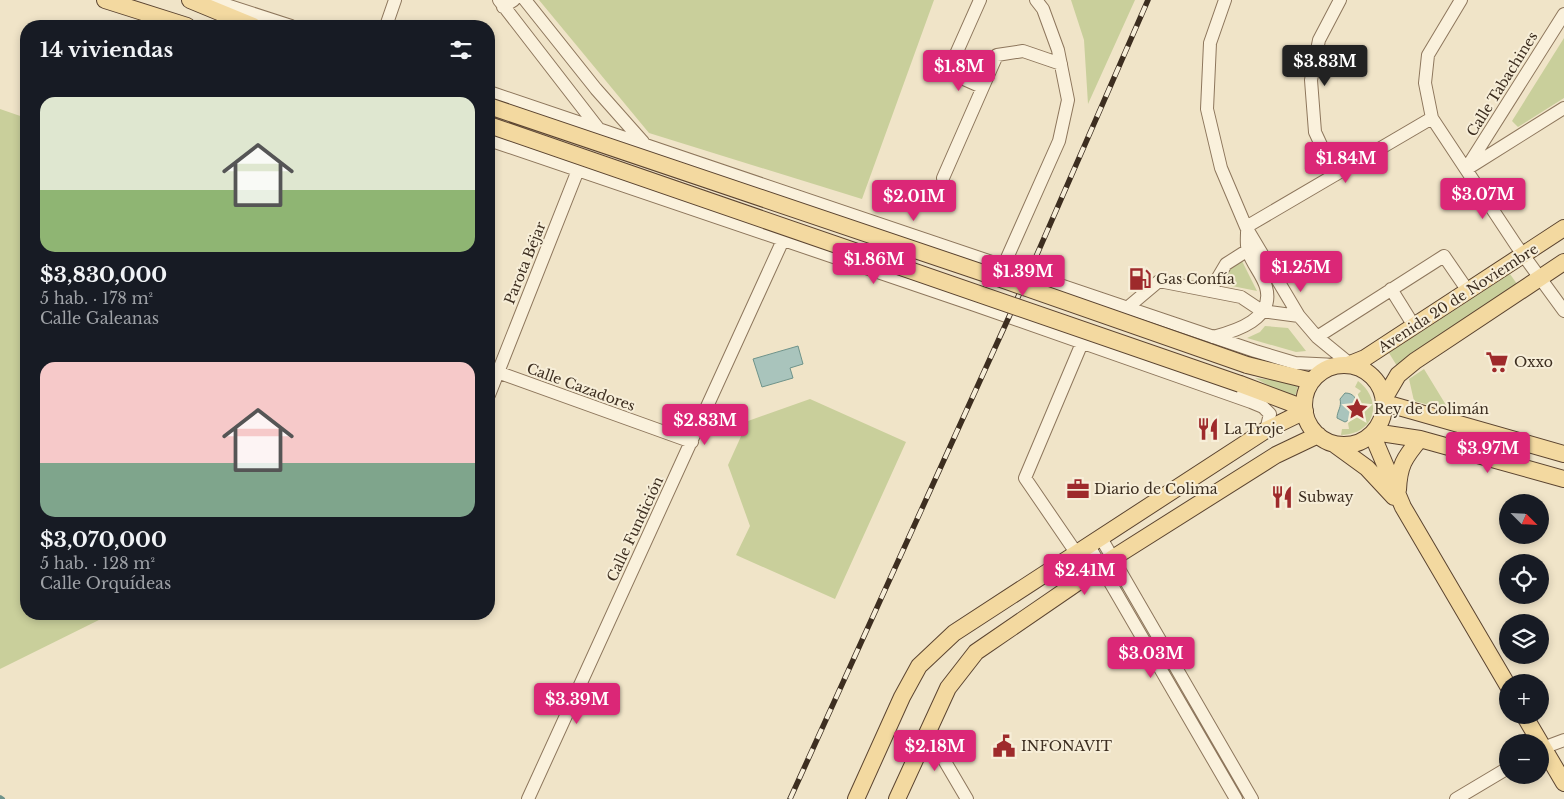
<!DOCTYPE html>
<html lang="es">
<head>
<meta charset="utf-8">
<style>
	:root { --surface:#171b24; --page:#242831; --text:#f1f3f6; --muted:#9ea1a6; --accent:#db2777 }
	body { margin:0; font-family:"Libre Baskerville",serif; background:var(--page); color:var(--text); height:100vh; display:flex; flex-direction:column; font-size:19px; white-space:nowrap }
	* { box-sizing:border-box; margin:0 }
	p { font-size:16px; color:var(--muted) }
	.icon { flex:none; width:28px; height:28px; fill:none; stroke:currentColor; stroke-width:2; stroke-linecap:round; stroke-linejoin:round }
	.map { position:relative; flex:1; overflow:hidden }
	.side { position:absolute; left:20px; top:20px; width:475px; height:600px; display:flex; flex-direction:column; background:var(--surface); border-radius:20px; box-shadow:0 2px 8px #0003 }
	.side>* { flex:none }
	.needle { width:32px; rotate:114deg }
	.fabs { position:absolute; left:1499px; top:494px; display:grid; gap:10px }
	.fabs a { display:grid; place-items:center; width:50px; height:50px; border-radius:50%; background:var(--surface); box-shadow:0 2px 8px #0003; font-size:25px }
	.price { position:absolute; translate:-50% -42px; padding:0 11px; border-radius:5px; background:var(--accent); color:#fff; font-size:16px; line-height:32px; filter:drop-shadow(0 1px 2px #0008) }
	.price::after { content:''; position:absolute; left:50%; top:30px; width:15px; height:11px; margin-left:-8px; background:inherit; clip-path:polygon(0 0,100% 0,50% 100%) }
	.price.active { background:#222; color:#fff }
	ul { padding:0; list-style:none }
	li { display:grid; align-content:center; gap:10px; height:265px; padding:0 20px }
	li span { display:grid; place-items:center; height:155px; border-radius:15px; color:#555 }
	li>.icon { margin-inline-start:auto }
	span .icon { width:90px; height:90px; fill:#fffc; stroke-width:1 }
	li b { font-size:21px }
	h2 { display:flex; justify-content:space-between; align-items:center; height:60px; padding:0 20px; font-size:21px }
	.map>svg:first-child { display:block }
	.green { fill:#c9cf9b }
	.water { fill:#a9c4bc; stroke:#6f938a }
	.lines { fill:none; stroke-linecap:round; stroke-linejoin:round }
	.stream { stroke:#6f938a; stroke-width:4 }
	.minor-casing { stroke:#8d765c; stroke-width:14 }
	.major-casing { stroke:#5b4430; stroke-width:18 }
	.minor { stroke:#faf1dc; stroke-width:12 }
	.major { stroke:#f3d9a0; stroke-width:16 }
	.rail-casing { stroke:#3d2e20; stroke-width:5.5 }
	.rail { stroke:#f7eed8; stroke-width:4; stroke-dasharray:11; stroke-linecap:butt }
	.major-bridge-casing { stroke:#5b4430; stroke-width:18; stroke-linecap:butt }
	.major-bridge { stroke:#f3d9a0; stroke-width:16 }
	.labels { text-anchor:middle; stroke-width:4; stroke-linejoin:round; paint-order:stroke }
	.street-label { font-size:14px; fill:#3d2e20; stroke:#f7eed8 }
	.poi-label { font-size:14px; fill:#3d2e20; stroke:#f7eed8; text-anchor:start }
</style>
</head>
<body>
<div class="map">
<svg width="1564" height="799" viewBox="0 0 1564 799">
	<rect width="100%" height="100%" fill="#f0e4c8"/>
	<!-- green -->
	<path class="green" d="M539 0H934L862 199 649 133Z
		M1071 0H1135L1088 104 1084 40Z
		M1564 38V98L1518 127 1512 121Z
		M0 109 26 118V614L109 615 0 669Z
		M1242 261 1257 291 1222 284 1231 266Z
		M1510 274 1517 284 1397 366 1389 353Z
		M1265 326 1288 328 1306 351 1296 352 1247 338 1260 332Z
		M1424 369 1449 410 1414 401 1409 379Z
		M1255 378 1299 383 1294 400Z
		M1358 381C1384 401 1375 434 1341 435L1342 429H1349L1348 423 1358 412 1356 396 1361 391 1355 387Z
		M810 399 906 442 835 599 736 555 750 526 728 465 748 421Z"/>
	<!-- water -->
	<path class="water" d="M798 346 803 364 790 368 793 378 762 387 753 359Z
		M1345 393C1363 393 1357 417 1345 422L1337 418C1337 411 1342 407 1340 399Z"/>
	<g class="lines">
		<!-- stream -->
		<path class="stream" d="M0 797 3 799"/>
		<defs>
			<path id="minor" d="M211 0 291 26
				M499 0 598 128
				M525 0 596 89 643 142
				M980 0 948 72 982 87
				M1225 0 1210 43 1207 109 1221 168 1246 227 1299 316 1317 337 1350 364
				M1461 0 1428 55 1425 83 1432 118 1516 245 1564 311
				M503 7 514 0
				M386 26 395 0
				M489 92 1255 351 1295 363 1337 365
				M489 140 972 304 1251 402 1263 407 1270 414 1266 430
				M1470 167 1564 108
				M1466 169 1564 14
				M1335 175 1315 132 1311 80 1319 40 1340 0
				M943 178 997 55 1023 51 1061 64
				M1246 227 1432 118
				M1003 267 1059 141 1068 100 1058 50 1043 9 1036 0
				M1391 289 1414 326
				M1210 291 1226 264 1248 250
				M1127 308 1159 281 1241 297 1262 311 1299 316
				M1213 337C1236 331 1275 319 1266 287 1262 274 1252 264 1248 251 1246 245 1247 238 1247 232
				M1317 337 1444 256 1468 291
				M489 369 692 442
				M489 395 578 170
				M1101 538 1252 799
				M1089 546 1236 799
				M1077 554 1025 478 1082 343
				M927 731 967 799
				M1540 749 1564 740
				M528 799 783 240
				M1456 799 1508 768"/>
			<path id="major" d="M105 0 187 26
				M190 0 253 26
				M1350 364 1365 358 1564 228
				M1304 405a40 40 0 1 1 80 0a40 40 0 1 1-80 0Z
				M1247 365 1312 381
				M1240 384 1304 408
				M1384 399 1398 375 1415 361 1564 262
				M1385 403 1564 454
				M1374 432 1420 439 1564 479
				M1372 434 1403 507 1508 686
				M1334 444 1367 468 1394 497
				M1398 490C1399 466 1404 458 1420 439
				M1524 715 1564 783
				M856 799 902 697 919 666 954 633 1266 430 1305 411
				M897 799 948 688 976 652 1113 558 1276 455 1318 435"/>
		</defs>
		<!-- minor casing -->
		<use href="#minor" class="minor-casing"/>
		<!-- major casing -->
		<use href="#major" class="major-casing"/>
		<!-- minor -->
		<use href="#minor" class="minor"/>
		<!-- major -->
		<use href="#major" class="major"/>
		<defs>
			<path id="rail" d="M790 799 1028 275 1148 0"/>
		</defs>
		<!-- rail casing -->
		<use href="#rail" class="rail-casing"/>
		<!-- rail -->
		<use href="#rail" class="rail"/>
		<defs>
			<path id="major-bridge" d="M489 106 998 278 1247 365
				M489 125 1240 384"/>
		</defs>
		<!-- major-bridge casing -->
		<use href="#major-bridge" class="major-bridge-casing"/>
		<!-- major-bridge -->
		<use href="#major-bridge" class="major-bridge"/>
	</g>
	<!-- icons -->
	<defs>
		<symbol id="fuel-bare" viewBox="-9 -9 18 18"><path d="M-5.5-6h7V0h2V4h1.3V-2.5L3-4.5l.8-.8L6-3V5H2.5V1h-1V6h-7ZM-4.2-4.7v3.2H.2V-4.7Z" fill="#9e2a2b" stroke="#f7eed8" stroke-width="2.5" paint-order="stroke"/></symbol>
		<symbol id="supermarket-bare" viewBox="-9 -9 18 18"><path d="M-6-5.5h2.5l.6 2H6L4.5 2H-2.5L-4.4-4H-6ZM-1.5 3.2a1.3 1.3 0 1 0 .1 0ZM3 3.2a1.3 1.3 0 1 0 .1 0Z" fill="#9e2a2b" stroke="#f7eed8" stroke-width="2.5" paint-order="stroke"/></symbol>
		<symbol id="sight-bare" viewBox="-9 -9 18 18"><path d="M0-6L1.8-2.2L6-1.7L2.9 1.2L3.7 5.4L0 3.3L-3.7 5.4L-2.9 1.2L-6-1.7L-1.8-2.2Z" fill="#9e2a2b" stroke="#f7eed8" stroke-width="2.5" paint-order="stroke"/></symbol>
		<symbol id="restaurant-bare" viewBox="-9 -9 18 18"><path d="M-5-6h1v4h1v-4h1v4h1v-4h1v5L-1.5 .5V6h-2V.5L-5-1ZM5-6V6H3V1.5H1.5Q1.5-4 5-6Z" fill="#9e2a2b" stroke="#f7eed8" stroke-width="2.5" paint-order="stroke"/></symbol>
		<symbol id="office-bare" viewBox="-9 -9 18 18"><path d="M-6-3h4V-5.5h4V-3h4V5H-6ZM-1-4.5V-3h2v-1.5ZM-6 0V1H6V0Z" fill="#9e2a2b" stroke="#f7eed8" stroke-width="2.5" paint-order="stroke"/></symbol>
		<symbol id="civic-bare" viewBox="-9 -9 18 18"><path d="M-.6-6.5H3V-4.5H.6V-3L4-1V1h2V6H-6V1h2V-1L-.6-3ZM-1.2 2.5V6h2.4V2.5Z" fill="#9e2a2b" stroke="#f7eed8" stroke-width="2.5" paint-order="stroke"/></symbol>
	</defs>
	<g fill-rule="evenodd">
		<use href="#fuel-bare" x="1124" y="263" width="32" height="32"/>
		<use href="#supermarket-bare" x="1481" y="346" width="32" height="32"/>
		<use href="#sight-bare" x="1341" y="393" width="32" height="32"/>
		<use href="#restaurant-bare" x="1192" y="413" width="32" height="32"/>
		<use href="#office-bare" x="1062" y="473" width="32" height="32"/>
		<use href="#restaurant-bare" x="1266" y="481" width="32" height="32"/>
		<use href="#civic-bare" x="988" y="730" width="32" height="32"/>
	</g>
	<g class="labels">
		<!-- street labels -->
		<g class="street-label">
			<text transform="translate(1502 84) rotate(-58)" y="5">Calle Tabachines</text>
			<text transform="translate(525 263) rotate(-68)" y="5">Parota Béjar</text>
			<text transform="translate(1458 298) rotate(-33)" y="5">Avenida 20 de Noviembre</text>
			<text transform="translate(581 387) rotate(20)" y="5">Calle Cazadores</text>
			<text transform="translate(635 529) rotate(-65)" y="5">Calle Fundición</text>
		</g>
		<!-- poi labels -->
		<g class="poi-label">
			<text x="1156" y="284">Gas Confía</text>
			<text x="1514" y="367">Oxxo</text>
			<text x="1374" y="414">Rey de Colimán</text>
			<text x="1224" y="434">La Troje</text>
			<text x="1094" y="494">Diario de Colima</text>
			<text x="1298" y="502">Subway</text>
			<text x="1021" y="751">INFONAVIT</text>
		</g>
	</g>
</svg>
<div class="fabs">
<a><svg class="needle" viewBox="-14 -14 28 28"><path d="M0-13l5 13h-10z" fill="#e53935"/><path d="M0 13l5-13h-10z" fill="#9ea1a6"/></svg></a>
<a><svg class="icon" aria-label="locate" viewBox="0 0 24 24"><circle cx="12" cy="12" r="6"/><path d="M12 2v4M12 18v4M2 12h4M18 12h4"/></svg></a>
<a><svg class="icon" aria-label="layers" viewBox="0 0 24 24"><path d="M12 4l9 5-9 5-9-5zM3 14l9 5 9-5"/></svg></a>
<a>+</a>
<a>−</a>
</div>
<b class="price active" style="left:1325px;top:87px">$3.83M</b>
<b class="price" style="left:959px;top:92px">$1.8M</b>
<b class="price" style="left:1346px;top:184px">$1.84M</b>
<b class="price" style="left:1483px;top:220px">$3.07M</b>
<b class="price" style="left:914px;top:222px">$2.01M</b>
<b class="price" style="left:874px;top:285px">$1.86M</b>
<b class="price" style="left:1301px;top:293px">$1.25M</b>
<b class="price" style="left:1023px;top:297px">$1.39M</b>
<b class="price" style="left:705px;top:446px">$2.83M</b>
<b class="price" style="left:1488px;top:474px">$3.97M</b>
<b class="price" style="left:1085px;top:596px">$2.41M</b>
<b class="price" style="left:1151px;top:679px">$3.03M</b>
<b class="price" style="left:577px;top:725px">$3.39M</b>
<b class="price" style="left:935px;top:772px">$2.18M</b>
<section class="side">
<h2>14 viviendas<svg class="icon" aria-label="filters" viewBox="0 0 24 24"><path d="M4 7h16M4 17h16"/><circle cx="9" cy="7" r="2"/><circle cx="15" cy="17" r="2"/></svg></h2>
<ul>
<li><span style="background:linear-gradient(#dfe7d0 60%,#8fb573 0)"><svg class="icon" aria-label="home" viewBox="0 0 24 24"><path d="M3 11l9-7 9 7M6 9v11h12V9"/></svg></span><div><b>$3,830,000</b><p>5 hab. · 178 m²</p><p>Calle Galeanas</p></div></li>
<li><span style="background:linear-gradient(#f6c9c9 65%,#7fa58c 0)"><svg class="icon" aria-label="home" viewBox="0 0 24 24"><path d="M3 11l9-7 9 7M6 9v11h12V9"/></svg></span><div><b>$3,070,000</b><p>5 hab. · 128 m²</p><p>Calle Orquídeas</p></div></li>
</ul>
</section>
</div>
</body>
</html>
